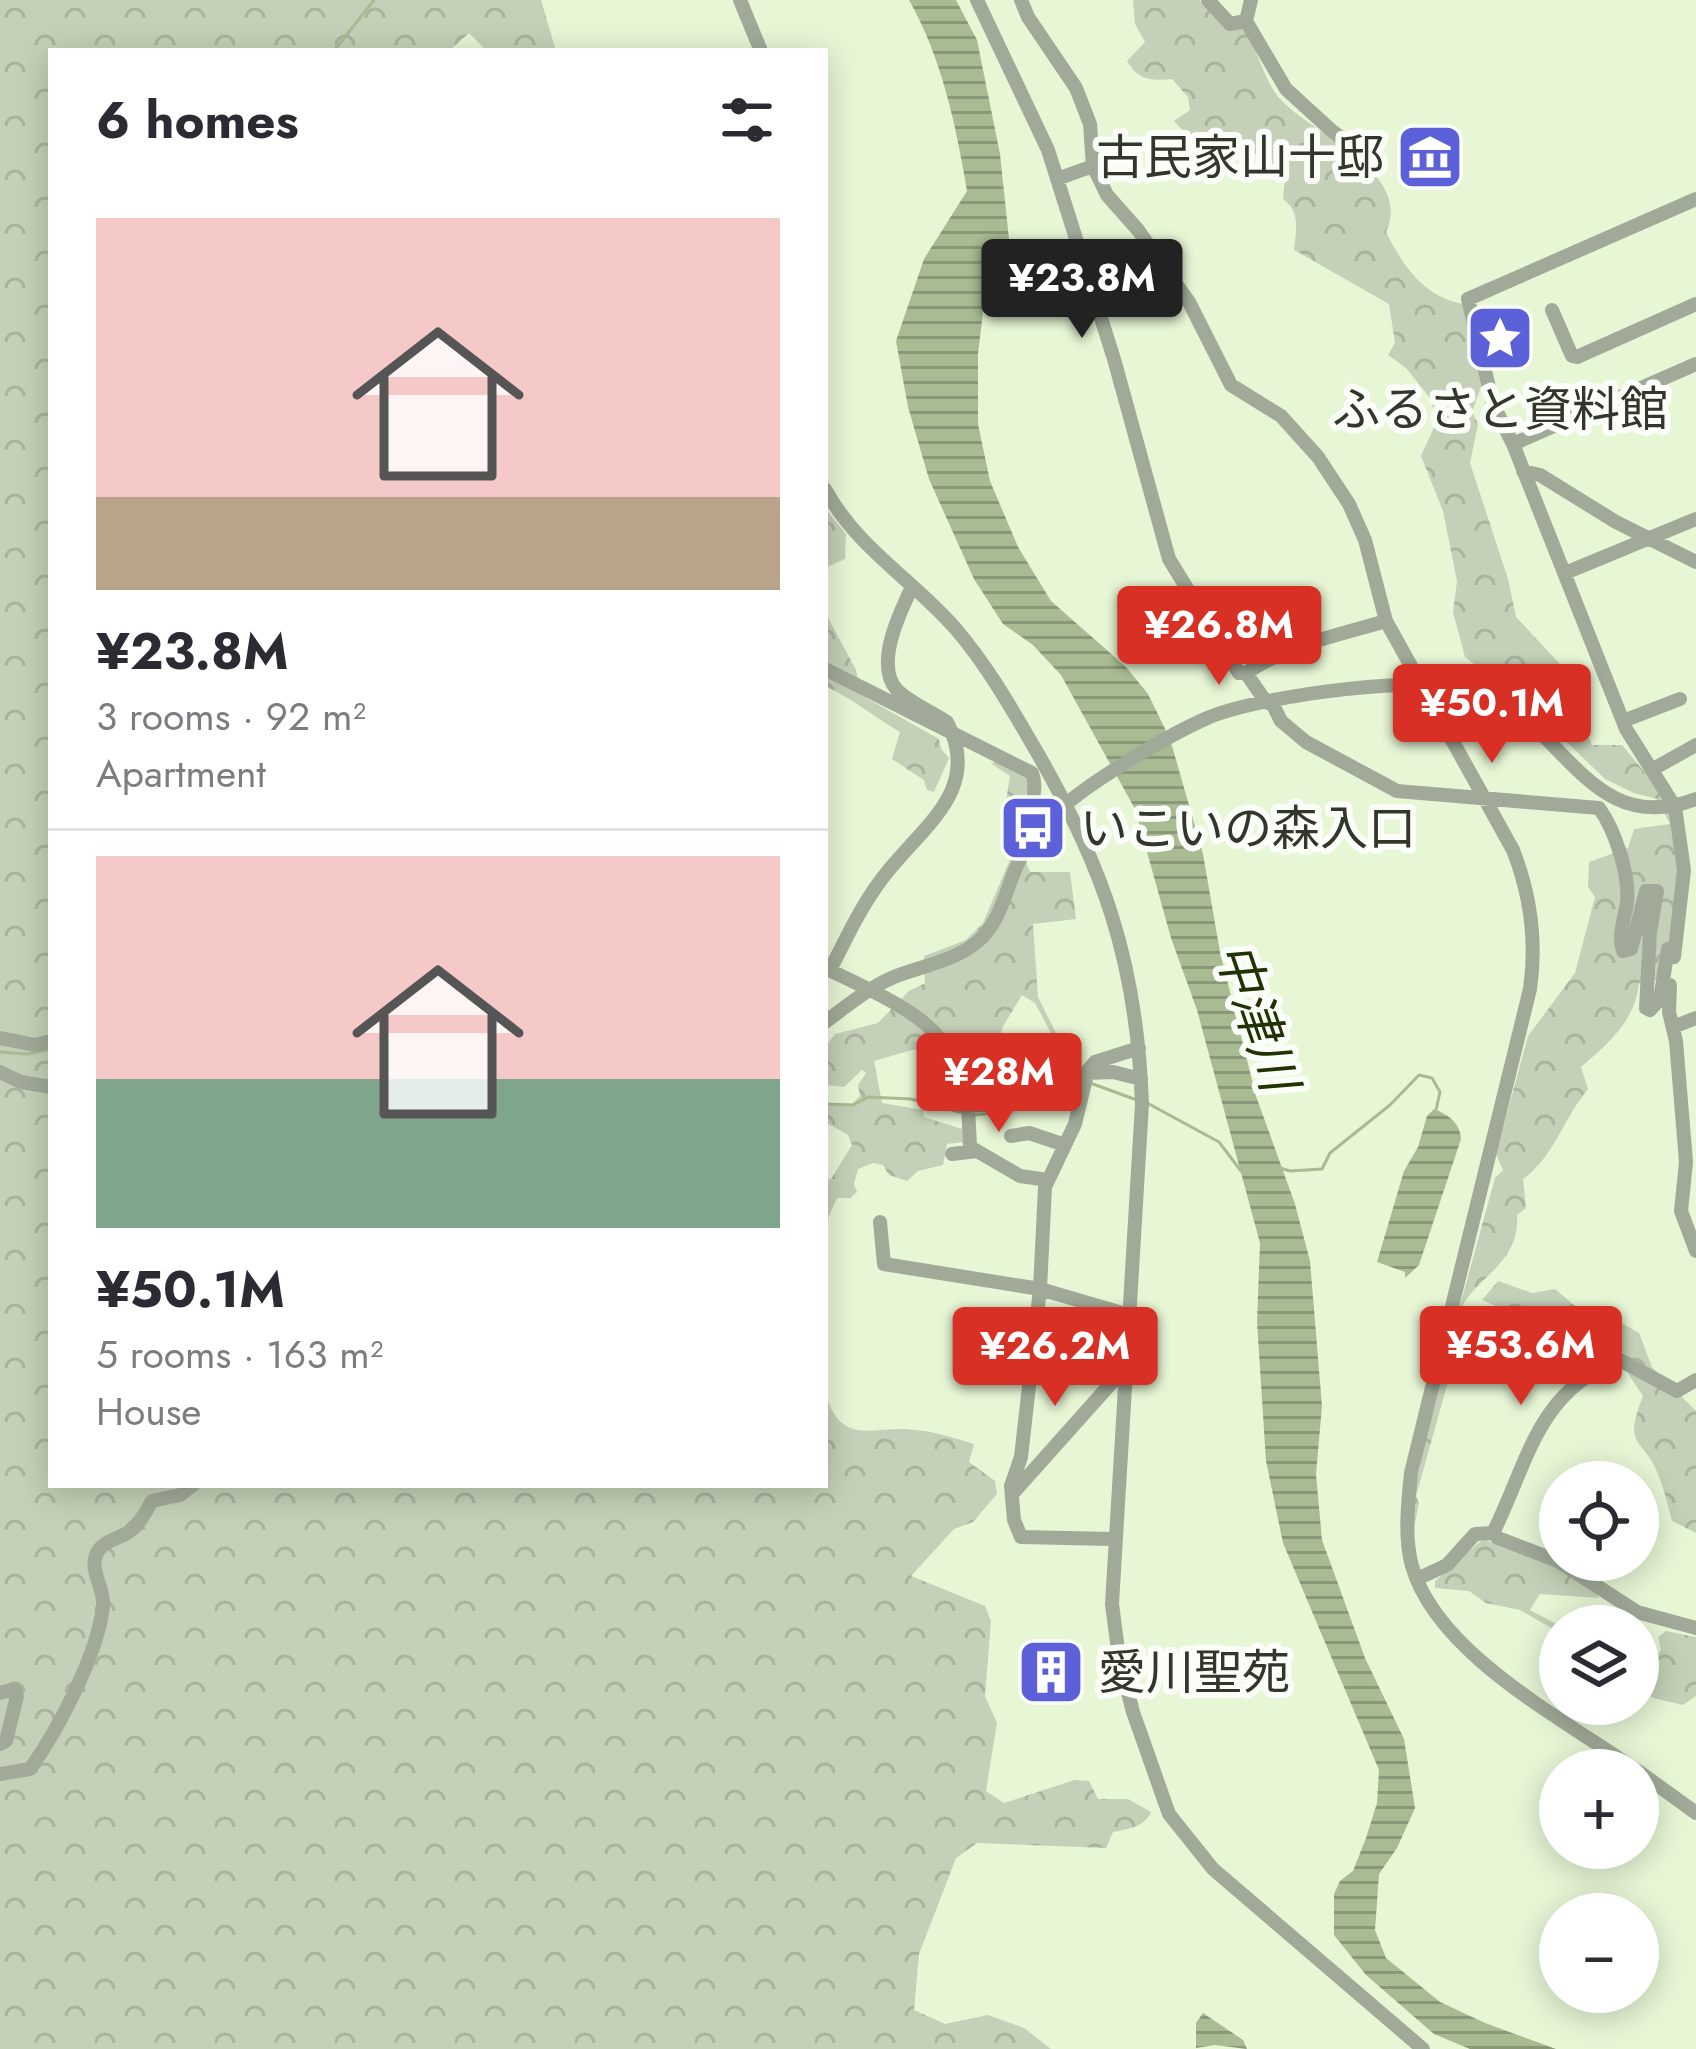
<!DOCTYPE html>
<html lang="en">
<head>
<meta charset="utf-8">
<style>
	:root { --surface:#fff; --page:#f7f7f7; --text:#2b2b33; --muted:#7c7c81; --line:#e1e1e2; --accent:#d93025 }
	body { margin:0; font-family:Jost,"Noto Sans JP",sans-serif; background:var(--page); color:var(--text); height:100vh; display:flex; flex-direction:column; font-size:45px; white-space:nowrap }
	* { box-sizing:border-box; margin:0 }
	p { font-size:39px; color:var(--muted) }
	.icon { flex:none; width:66px; height:66px; fill:none; stroke:currentColor; stroke-width:2; stroke-linecap:round; stroke-linejoin:round }
	.map { position:relative; flex:1; overflow:hidden }
	.sheet { position:absolute; left:48px; top:48px; width:780px; height:1440px; display:flex; flex-direction:column; background:var(--surface); border-radius:0px; box-shadow:0 6px 30px #0003 }
	.sheet>* { flex:none }
	.fabs { position:absolute; left:1539px; top:1461px; display:grid; gap:24px }
	.fabs a { display:grid; place-items:center; width:120px; height:120px; border-radius:50%; background:var(--surface); box-shadow:0 6px 30px #0003; font-size:60px }
	.price { position:absolute; translate:-50% -102px; padding:0 27px; border-radius:12px; background:var(--accent); color:#fff; font-size:39px; line-height:78px; filter:drop-shadow(0 3px 6px #0008) }
	.price::after { content:''; position:absolute; left:50%; top:72px; width:36px; height:27px; margin-left:-18px; background:inherit; clip-path:polygon(0 0,100% 0,50% 100%) }
	.price.selected { background:#222; color:#fff }
	ul { padding:0; list-style:none }
	li { display:grid; align-content:center; gap:24px; height:636px; padding:0 48px }
	li+li { border-top:3px solid var(--line) }
	li span { display:grid; place-items:center; height:372px; border-radius:0px; color:#555 }
	li>.icon { margin-inline-start:auto }
	span .icon { width:216px; height:216px; fill:#fffc; stroke-width:1 }
	li b { font-size:51px }
	h2 { display:flex; justify-content:space-between; align-items:center; height:144px; padding:0 48px; font-size:51px }
	.map>svg:first-child { display:block }
	.forest { fill:url(#forest-crowns) }
	.water { fill:url(#water-rules) }
	.lines { fill:none; stroke-linecap:round; stroke-linejoin:round }
	.stream { stroke:#a8bb92; stroke-width:3 }
	.minor { stroke:#a1aa98; stroke-width:14 }
	.labels { text-anchor:middle; stroke-width:12; stroke-linejoin:round; paint-order:stroke }
	.poi-label { font-size:48px; fill:#31372a; stroke:#fbfef8; text-anchor:start }
	.water-label { font-size:51px; font-style:italic; fill:#213203; stroke:#fbfef8 }
</style>
</head>
<body>
<div class="map">
<svg width="1696" height="2049" viewBox="0 0 1696 2049">
	<defs>
		<pattern id="forest-crowns" width="20" height="18" patternUnits="userSpaceOnUse" patternTransform="scale(3)"><rect width="20" height="18" fill="#c4d0b7"/><path d="M2 6a3 3 0 1 1 6 0M12 15a3 3 0 1 1 6 0" fill="none" stroke="#a9b39e"/></pattern>
		<pattern id="water-rules" width="6" height="5" patternUnits="userSpaceOnUse" patternTransform="scale(3)"><rect width="6" height="5" fill="#a8bb92"/><path d="M0 2.5h6" fill="none" stroke="#899977"/></pattern>
	</defs>
	<rect width="100%" height="100%" fill="#e7f6d5"/>
	<!-- forest -->
	<path class="forest" d="M0 0H541L556 51H487L469 33 449 51H51V1485H825V1394C842 1444 867 1428 905 1429 929 1430 951 1437 974 1444L969 1462 995 1481 997 1494 973 1522 954 1529 911 1576 985 1606 991 1621 985 1696 997 1723 986 1791 1004 1803 1075 1780 1089 1781 1098 1799H1128L1151 1812C1145 1827 1127 1829 1113 1832L1106 1848 977 1843 956 1858 919 1954 914 2010 945 2024 988 2015 1024 2028 1051 2049H0Z
		M1133 0H1199L1217 19 1245 22C1255 45 1264 82 1281 100 1312 134 1414 172 1386 232 1403 266 1424 297 1463 304L1482 384 1472 412 1478 424 1470 463 1508 579 1516 617 1559 663 1592 745H1622C1641 768 1667 796 1675 825 1687 873 1673 932 1663 979L1639 983C1635 1021 1609 1043 1581 1067L1588 1089C1563 1119 1554 1157 1523 1179L1526 1208 1517 1215C1521 1279 1444 1281 1458 1346L1416 1496 1419 1503 1414 1528 1413 1493 1421 1464 1419 1455 1495 1178 1503 1170 1496 1154 1528 1036 1575 973 1595 897 1588 887 1589 862 1628 848 1634 829 1670 824 1657 799 1634 793 1605 779 1537 713 1465 657 1453 612 1457 581 1443 511 1421 456 1437 421 1430 398 1406 368 1388 355 1395 343 1389 304 1294 250C1296 230 1301 212 1283 199L1285 178 1237 139 1225 141 1202 167 1192 155 1194 142 1174 121 1190 110 1188 97 1172 79C1151 81 1138 80 1127 61L1145 42 1135 24Z
		M825 508 846 534 845 559 825 568Z
		M825 612 856 670 861 695 939 739 941 749 949 758 934 792 927 790 924 780 892 759 900 732C873 716 853 699 825 686Z
		M995 761 1027 777 1030 784 1022 803 1024 837 1020 846 1030 872H1070L1076 919 1033 924 1038 997 1057 1035 1053 1037 1035 1003 1022 995 1002 1028 1000 1042 977 1049 912 1050 874 1061 882 1103 923 1110 924 1117 962 1129 963 1142 947 1144 943 1165 918 1171 907 1181 889 1175 883 1165 873 1163 858 1169 854 1184 857 1192 850 1198H837L825 1225V1180L831 1179 852 1145 848 1135 825 1122V1105L850 1106 860 1096 858 1085 866 1073 862 1070 844 1087 825 1085V1047L835 1034 878 1023 909 991 925 983 924 956 966 940 983 923 1020 836 1006 801 1010 776 992 764Z
		M1498 1281 1532 1293 1555 1289 1582 1312 1594 1307 1639 1333 1652 1367 1696 1411V1533L1672 1521C1668 1506 1664 1489 1658 1474 1643 1436 1622 1449 1643 1396L1625 1369 1627 1357 1614 1345 1558 1318 1531 1321 1482 1300Z
		M1483 1539 1555 1566 1595 1591 1599 1598 1540 1594 1530 1610 1560 1626V1633L1520 1610 1486 1603 1469 1591 1435 1588V1581Z
		M1666 1631 1696 1637V1696L1683 1705 1653 1698 1638 1686V1655L1656 1657 1661 1650 1658 1637Z"/>
	<!-- water -->
	<path class="water" d="M909 0H956L977 40 1000 154 1009 239 986 287 978 354V424L990 481 1018 547 1051 601 1126 667 1148 694 1170 739 1203 854 1220 952 1256 1096 1295 1204 1310 1261 1322 1406 1316 1474 1322 1540 1365 1658 1404 1739 1415 1808 1397 1848 1379 1874 1375 1930 1386 1958 1440 2002 1485 2023 1556 2049H1470L1434 2034 1366 1975 1334 1935V1894L1340 1881 1353 1871 1366 1838 1377 1803 1379 1770 1283 1543 1266 1461 1257 1322 1260 1243 1197 1010 1171 938 1135 809 1061 675 1033 645 1003 624 974 579 929 479 908 407 896 341 924 259 967 191C956 126 942 58 909 0Z
		M1434 1109C1447 1114 1460 1122 1461 1139L1419 1265 1405 1278V1272L1377 1262 1404 1171 1418 1147 1427 1116Z
		M1203 2013 1243 2040 1247 2049 1215 2045 1196 2048V2023Z"/>
	<g class="lines">
		<!-- stream -->
		<path class="stream" d="M334 51 374 0
			M0 1052 28 1054 51 1049
			M1093 1084 1134 1099
			M825 1104 853 1105 868 1097 911 1099 963 1113
			M1149 1104 1219 1142 1241 1171
			M973 1115C1010 1114 1040 1090 1077 1086
			M1280 1168 1290 1171 1322 1169 1330 1153 1390 1105 1419 1075 1432 1078 1440 1092 1436 1110"/>
		<!-- minor -->
		<path class="minor" d="M740 0 761 51
			M977 0 1048 150 1114 359 1169 559 1239 673H1246
			M1021 0 1028 17 1076 88 1090 124 1093 166 1107 195 1138 230 1189 302 1231 385 1281 416 1318 457 1349 504 1365 540 1386 621C1339 635 1287 645 1246 673L1266 702 1273 705 1281 721 1306 742 1397 791 1599 808C1615 830 1630 875 1627 903 1624 920 1618 936 1623 951L1631 949 1646 891H1657L1650 932 1646 1008 1650 1010 1660 999 1668 949 1675 948
			M1208 0 1230 24 1246 21
			M1251 0 1246 21 1286 89 1332 131 1370 159
			M1057 179 1093 166
			M1552 310 1572 356 1577 357 1696 304
			M1513 444 1493 404 1468 299 1696 199
			M1523 471 1540 475 1616 522 1696 562
			M825 489C857 548 912 579 955 628 985 663 1008 702 1031 742 1103 864 1137 961 1142 1104L1112 1604 1119 1658 1133 1712 1169 1814 1213 1869 1423 2049
			M1565 573 1696 519
			M1386 621 1513 850C1531 896 1537 940 1530 989L1411 1473C1408 1503 1404 1537 1412 1566 1437 1654 1564 1719 1636 1770
			M825 669 1032 773C1041 796 1021 815 1032 840
			M1623 721 1680 699
			M1653 769 1696 745
			M1674 957 1684 870 1675 807 1626 729 1513 444 1696 364
			M825 968C857 984 917 1009 938 1037 953 1058 948 1087 968 1106
			M830 970C846 939 860 908 881 880 918 829 984 792 947 722 932 712 910 703 897 690 874 665 900 612 912 587
			M1670 985 1669 1012 1676 1041 1686 1162 1681 1211 1696 1251
			M825 1022C847 1006 868 988 894 977 921 966 955 961 977 942 999 924 1005 894 1015 870 1023 850 1037 833 1051 818 1080 787 1165 737 1205 719 1255 696 1432 672 1483 692 1565 726 1591 839 1696 799
			M1673 1027 1696 1018
			M0 1038 35 1045 51 1041
			M0 1072 21 1082 51 1087
			M1087 1073 1113 1072 1141 1079
			M1011 1136 1029 1133 1065 1145
			M977 1151 970 1147 968 1106 999 1104 1046 1079 1086 1075
			M952 1154 977 1151 1020 1176 1048 1180
			M880 1222 884 1264 1040 1289 1045 1187 1075 1124 1088 1070 1095 1062 1139 1048
			M1013 1493 1114 1380 1125 1379
			M1493 1533 1498 1538 1558 1561 1637 1612 1696 1628
			M1113 1539 1021 1537 1014 1520 1011 1486 1021 1457 1040 1289 1129 1315
			M1417 1579 1447 1565 1475 1534 1493 1533C1529 1461 1535 1395 1618 1359L1677 1391 1696 1380
			M0 1693 14 1689 17 1696 6 1741 0 1744
			M1638 1771 1696 1813
			M0 1774 30 1769C58 1730 98 1654 103 1606 105 1587 87 1569 98 1551 106 1539 120 1539 130 1531 140 1524 146 1511 152 1501L180 1495 193 1485"/>
	</g>
	<!-- icons -->
	<defs>
		<symbol id="museum-square" viewBox="-11 -11 22 22"><rect x="-9" y="-9" width="18" height="18" rx="4" fill="#5d61d9" stroke="#fbfef8"/><path d="M0-6L6-3V-2H-6V-3ZM-5-1h2V3h-2ZM-1-1h2V3h-2ZM3-1h2V3H3ZM-6 4H6V6H-6Z" fill="#fff"/></symbol>
		<symbol id="sight-square" viewBox="-11 -11 22 22"><rect x="-9" y="-9" width="18" height="18" rx="4" fill="#5d61d9" stroke="#fbfef8"/><path d="M0-6L1.8-2.2L6-1.7L2.9 1.2L3.7 5.4L0 3.3L-3.7 5.4L-2.9 1.2L-6-1.7L-1.8-2.2Z" fill="#fff"/></symbol>
		<symbol id="bus-square" viewBox="-11 -11 22 22"><rect x="-9" y="-9" width="18" height="18" rx="4" fill="#5d61d9" stroke="#fbfef8"/><path d="M-5-6H5V4H4V6H2V4H-2V6H-4V4H-5ZM-3.5-4V0h7V-4ZM-3.5 1.2v1.5H-2V1.2ZM2 1.2v1.5H3.5V1.2Z" fill="#fff"/></symbol>
		<symbol id="building-square" viewBox="-11 -11 22 22"><rect x="-9" y="-9" width="18" height="18" rx="4" fill="#5d61d9" stroke="#fbfef8"/><path d="M-4-6H4V6H1V3H-1V6H-4ZM-2.5-4.3h1.7v1.8h-1.7ZM.8-4.3h1.7v1.8H.8ZM-2.5-1h1.7V.8h-1.7ZM.8-1h1.7V.8H.8Z" fill="#fff"/></symbol>
	</defs>
	<g fill-rule="evenodd">
		<use href="#museum-square" x="1392" y="119" width="76" height="76"/>
		<use href="#sight-square" x="1462" y="300" width="76" height="76"/>
		<use href="#bus-square" x="995" y="790" width="76" height="76"/>
		<use href="#building-square" x="1013" y="1634" width="76" height="76"/>
	</g>
	<g class="labels">
		<!-- poi labels -->
		<g class="poi-label">
			<text x="1384" y="174" text-anchor="end">古民家山十邸</text>
			<text x="1500" y="426" text-anchor="middle">ふるさと資料館</text>
			<text x="1080" y="845">いこいの森入口</text>
			<text x="1098" y="1689">愛川聖苑</text>
		</g>
		<!-- water labels -->
		<g class="water-label">
			<text transform="translate(1257 1016) rotate(71)" y="18">中津川</text>
		</g>
	</g>
</svg>
<div class="fabs">
<a><svg class="icon" aria-label="locate" viewBox="0 0 24 24"><circle cx="12" cy="12" r="6"/><path d="M12 2v4M12 18v4M2 12h4M18 12h4"/></svg></a>
<a><svg class="icon" aria-label="layers" viewBox="0 0 24 24"><path d="M12 4l9 5-9 5-9-5zM3 14l9 5 9-5"/></svg></a>
<a>+</a>
<a>−</a>
</div>
<b class="price selected" style="left:1082px;top:341px">¥23.8M</b>
<b class="price" style="left:1219px;top:688px">¥26.8M</b>
<b class="price" style="left:1492px;top:766px">¥50.1M</b>
<b class="price" style="left:999px;top:1135px">¥28M</b>
<b class="price" style="left:1521px;top:1408px">¥53.6M</b>
<b class="price" style="left:1055px;top:1409px">¥26.2M</b>
<section class="sheet">
<h2>6 homes<svg class="icon" aria-label="filters" viewBox="0 0 24 24"><path d="M4 7h16M4 17h16"/><circle cx="9" cy="7" r="2"/><circle cx="15" cy="17" r="2"/></svg></h2>
<ul>
<li><span style="background:linear-gradient(#f6c9c9 75%,#b9a48a 0)"><svg class="icon" aria-label="home" viewBox="0 0 24 24"><path d="M3 11l9-7 9 7M6 9v11h12V9"/></svg></span><div><b>¥23.8M</b><p>3 rooms · 92 m²</p><p>Apartment</p></div></li>
<li><span style="background:linear-gradient(#f6c9c9 60%,#7fa58c 0)"><svg class="icon" aria-label="home" viewBox="0 0 24 24"><path d="M3 11l9-7 9 7M6 9v11h12V9"/></svg></span><div><b>¥50.1M</b><p>5 rooms · 163 m²</p><p>House</p></div></li>
</ul>
</section>
</div>
</body>
</html>
